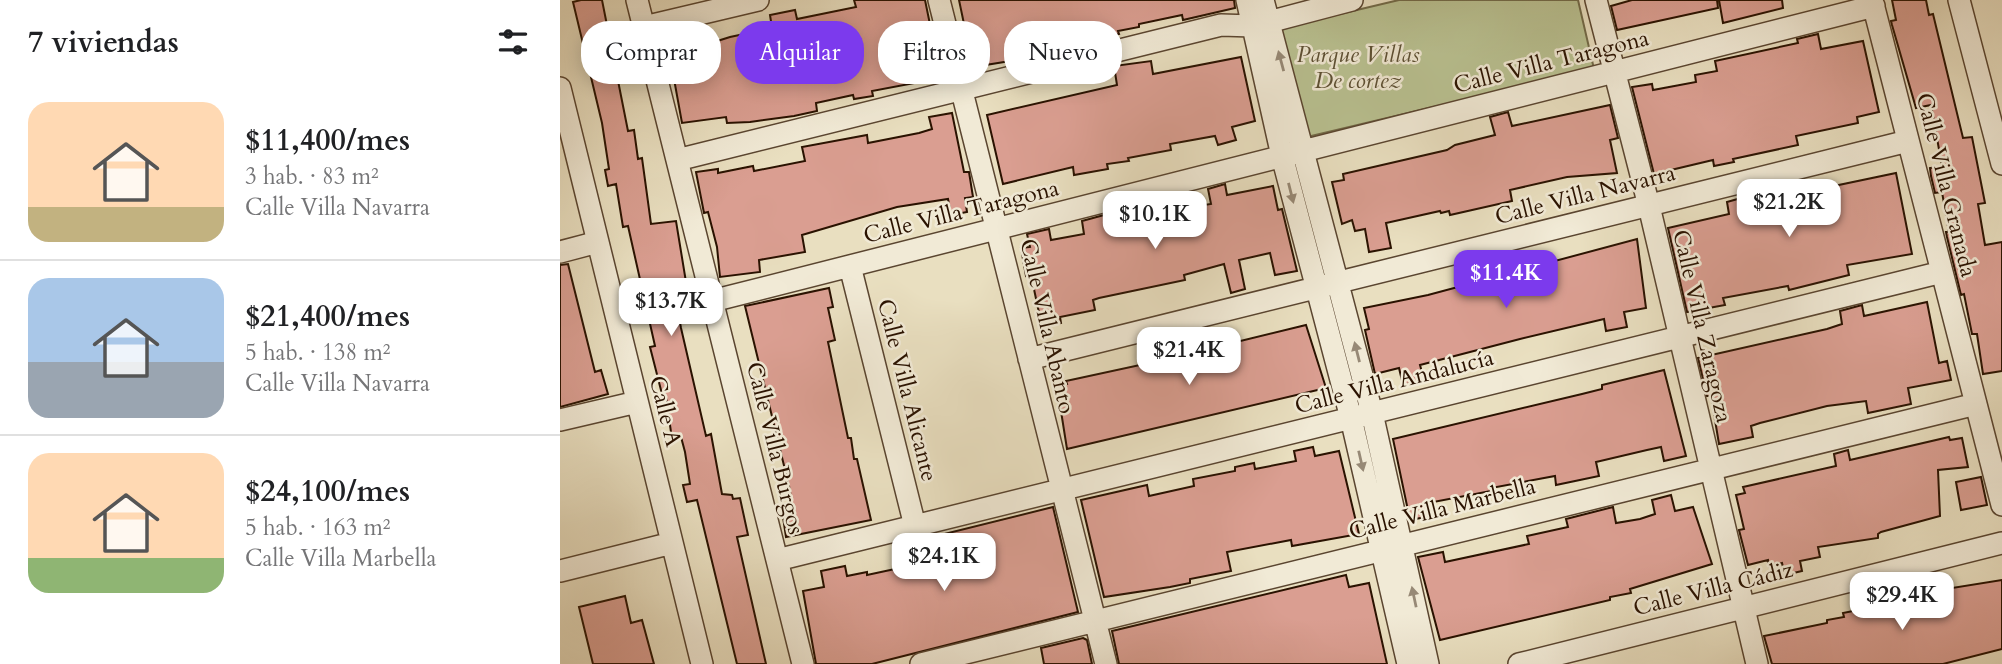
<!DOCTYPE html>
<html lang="es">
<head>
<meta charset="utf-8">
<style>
	:root { --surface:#fff; --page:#f6f6f6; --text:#202124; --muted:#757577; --line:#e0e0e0; --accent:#7c3aed }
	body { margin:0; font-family:Cardo,serif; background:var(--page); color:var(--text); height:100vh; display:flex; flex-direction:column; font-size:26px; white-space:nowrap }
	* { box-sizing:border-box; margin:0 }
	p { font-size:23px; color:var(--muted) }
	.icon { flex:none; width:38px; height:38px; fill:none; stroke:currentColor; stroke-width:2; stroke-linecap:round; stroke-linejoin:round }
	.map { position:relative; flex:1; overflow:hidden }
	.details { display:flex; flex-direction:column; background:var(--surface); width:560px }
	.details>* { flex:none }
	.guide { position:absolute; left:21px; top:21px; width:665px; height:63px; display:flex; gap:14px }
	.price { position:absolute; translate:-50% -60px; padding:0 16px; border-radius:14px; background:#fff; color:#222; font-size:23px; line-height:46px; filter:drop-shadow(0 2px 4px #0008) }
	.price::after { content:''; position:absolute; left:50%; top:42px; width:21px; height:16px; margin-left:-10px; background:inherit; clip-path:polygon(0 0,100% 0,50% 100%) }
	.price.selected { background:var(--accent); color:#fff }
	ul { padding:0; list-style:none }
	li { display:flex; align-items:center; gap:21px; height:175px; padding:0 28px }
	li+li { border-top:2px solid var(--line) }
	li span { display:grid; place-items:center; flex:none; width:196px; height:140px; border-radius:21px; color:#555 }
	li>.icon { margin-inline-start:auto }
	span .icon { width:84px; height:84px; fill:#fffc; stroke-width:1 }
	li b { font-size:30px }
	h2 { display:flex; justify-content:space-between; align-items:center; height:84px; padding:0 28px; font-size:30px }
	.chip { padding:0 24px; border-radius:28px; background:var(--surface); box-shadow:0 4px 18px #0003; font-size:24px; line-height:63px }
	.chip.selected { background:var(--accent); color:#fff }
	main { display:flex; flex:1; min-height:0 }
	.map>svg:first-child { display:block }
	.green { fill:#b9c191; stroke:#726a48; stroke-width:2 }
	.building { fill:#da9e91; stroke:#2a1200; stroke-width:2 }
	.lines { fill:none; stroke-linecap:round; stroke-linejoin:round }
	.street-casing { stroke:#5a4530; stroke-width:24 }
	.street { stroke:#f1ead6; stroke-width:21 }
	.oneway { fill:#978976 }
	.labels { text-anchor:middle; stroke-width:5; stroke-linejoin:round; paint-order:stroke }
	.park-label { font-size:23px; font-style:italic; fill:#5c4f33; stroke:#f1ead6 }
	.street-label { font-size:23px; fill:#2a1200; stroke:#f1ead6 }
</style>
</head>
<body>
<main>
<section class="details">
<h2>7 viviendas<svg class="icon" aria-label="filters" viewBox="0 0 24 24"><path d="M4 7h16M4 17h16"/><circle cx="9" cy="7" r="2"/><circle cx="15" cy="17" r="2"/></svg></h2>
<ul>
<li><span style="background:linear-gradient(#ffd9b3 75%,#c2b280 0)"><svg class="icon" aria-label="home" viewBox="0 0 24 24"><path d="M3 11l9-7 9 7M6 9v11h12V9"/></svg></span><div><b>$11,400/mes</b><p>3 hab. · 83 m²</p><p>Calle Villa Navarra</p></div></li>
<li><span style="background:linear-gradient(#a9c7e8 60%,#9aa5b1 0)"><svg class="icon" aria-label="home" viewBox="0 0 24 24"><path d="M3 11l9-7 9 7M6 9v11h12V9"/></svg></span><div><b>$21,400/mes</b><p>5 hab. · 138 m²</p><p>Calle Villa Navarra</p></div></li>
<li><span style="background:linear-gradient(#ffd9b3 75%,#8fb573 0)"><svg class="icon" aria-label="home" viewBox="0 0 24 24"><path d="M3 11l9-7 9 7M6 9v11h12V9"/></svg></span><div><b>$24,100/mes</b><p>5 hab. · 163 m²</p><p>Calle Villa Marbella</p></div></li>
</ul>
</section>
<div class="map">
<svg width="1442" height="664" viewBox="0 0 1442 664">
	<rect width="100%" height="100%" fill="#e9dfc0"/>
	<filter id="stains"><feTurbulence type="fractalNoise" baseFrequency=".00286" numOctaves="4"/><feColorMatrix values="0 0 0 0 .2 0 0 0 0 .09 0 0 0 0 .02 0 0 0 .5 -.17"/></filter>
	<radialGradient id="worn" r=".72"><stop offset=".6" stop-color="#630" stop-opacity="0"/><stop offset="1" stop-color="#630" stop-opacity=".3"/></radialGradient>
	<!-- green -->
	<path class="green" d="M839 0H1018L1034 69 747 137 721 28Z"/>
	<!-- building -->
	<path class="building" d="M21 0H42L68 131 74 130 78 159 82 158 91 224 116 221 126 282 113 285 121 328 146 436 151 434 162 494 172 495 173 499 180 498 188 535 177 537 206 664H177L137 500 127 502 123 485 130 484 125 452 121 437 112 439 106 397 103 398 90 347 95 346 68 226 63 227 56 184 48 186 45 170 49 169 42 123 13 2Z
		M294 0H365L381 78 312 91 313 96 294 99 293 95 256 103 257 111 234 116 190 122 167 123 166 117 122 123 110 57 152 47 151 43 170 37 212 28 210 15 235 10 237 19 296 7Z
		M399 0H674L675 8 623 20 622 15 579 24V27L558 31 559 34 537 38 538 42 475 54V57L413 67Z
		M1072 0H1157L1158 8 1057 30 1051 6Z
		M1159 0H1222L1223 8 1163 23Z
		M1332 0H1366L1369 15 1373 14 1403 138 1412 137 1425 203 1418 204 1425 245 1442 242V371L1423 374 1417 334H1412L1404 294 1401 295 1387 237 1386 232H1389L1382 192 1375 193 1371 176 1370 168 1382 166 1371 105 1356 108 1332 25 1331 21 1336 20Z
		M1258 34 1261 49 1303 41 1319 112 1297 117 1298 123 1236 136 1238 145 1173 159 1174 162 1154 166 1153 160 1094 174 1072 87 1092 84 1093 90 1136 82 1135 75 1157 71 1155 61 1238 43 1237 39Z
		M681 57 695 121 672 127 676 140 658 145 655 136 610 144 611 150 568 158 569 161 547 164 548 169 514 175 513 167 443 184 427 115 557 85 554 66 591 61 593 74Z
		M1050 105 1058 138 1050 140 1057 173 1007 177 950 190 952 201 890 215 889 211 881 213 880 211 826 223 831 248 809 252 805 229 795 231 792 220 782 224 772 182 784 180 783 174 887 150 895 145 935 135 930 117 948 112 952 126Z
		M392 113 404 172H409L413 197 405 198 407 212 391 215 388 199 337 207 242 235 245 252 199 260 200 272 160 277 157 247 148 212 144 213 136 172 158 169V173L193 166 194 171 245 161 242 147 307 135 308 143 359 133 372 129 369 117Z
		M1336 173 1352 254 1287 265 1289 275 1229 290 1228 286 1163 298 1165 305 1127 312 1108 228 1169 214 1167 202 1227 185 1248 181 1250 191Z
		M665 184 667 195 713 186 718 210 722 209 737 271 715 275 710 253 679 260 685 289 671 293 664 264 624 275 625 280 539 298 533 300 535 310 500 317 501 323 482 327 471 275 466 276 461 248 470 247 467 234 489 229 491 240 524 234 522 221 544 215 545 220 651 204 648 189Z
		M1077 239 1086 308 1064 312 1067 327 1046 331 1044 319 960 339 860 365 864 380 843 385 839 368 815 374 805 330 809 329 804 308 868 295Z
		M8 264 35 372 41 370 48 394 0 407V265Z
		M269 288 273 307 268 308 275 340 268 342 288 438H291L294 459H297L311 520 226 537 223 517 234 515 229 486 185 306Z
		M1367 302 1379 363 1387 361 1391 380 1348 388 1351 404 1308 413 1306 401 1267 406 1200 423 1191 426 1193 437 1159 444 1151 396H1147L1138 358 1267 329 1282 324 1280 311 1302 305 1304 316Z
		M746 325 766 388 507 449 497 386 507 384 506 381 631 354V351L645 349 644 342 663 339 664 345Z
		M1104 370 1126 456 1104 461 1101 447 1087 450 1036 462 1039 476 996 485 995 476 931 488V491L868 503 871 516 850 520 833 439 1022 394 1042 389V385Z
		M1389 437 1390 440 1402 438 1408 467 1378 470 1380 516 1321 532 1318 534V538L1258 547 1260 557 1240 561 1242 571 1225 575 1222 563 1209 566 1208 560 1188 565 1179 530 1184 529 1176 495 1185 493 1183 487 1276 466 1274 454 1288 450 1290 460Z
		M753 447 755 456 779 451 799 534 732 546 731 540 667 552 671 571 630 579V583L610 587 544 597 521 500 587 485 589 496 634 486 633 479 675 471V467L694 463 695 469 736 461 734 451Z
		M1421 477 1427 505 1401 510 1396 482Z
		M1111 495 1115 511 1133 507 1152 564 1070 589 1071 593 1050 597V600L880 640 858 557 883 552 885 562 969 544 967 536 1008 527 1006 519 1053 507 1056 523 1080 519 1095 514 1092 500Z
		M493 507 518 612 312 664H256L243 591 264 587 261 571 285 566 287 576 307 572V575L349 566 344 544Z
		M786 575 789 587 809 583 827 664H559L552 631Z
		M1442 580V649L1383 664H1212L1204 636 1267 623V620L1284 617 1283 613 1373 595V591Z
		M65 596 71 623 82 620 94 664H33L19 607Z
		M523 638 527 640 532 664H484L481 648Z"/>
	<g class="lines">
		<defs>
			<path id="street" d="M77 0 243 664
				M379 0 546 664
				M687 0 722 156 791 418 848 664
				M703 0 812 413 868 664
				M1036 0 1089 206 1197 664
				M1312 0 1442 505
				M1399 0 1442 164
				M84 27 198 0
				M0 88 142 664
				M117 160 661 25 693 26 792 0
				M0 252 38 242
				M290 266 355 526
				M152 301 1314 6
				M469 359 1348 141
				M0 420 77 402
				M217 560 1382 272
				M0 571 112 543
				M361 664 1416 404
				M959 664 1442 543"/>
		</defs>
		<!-- street casing -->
		<use href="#street" class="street-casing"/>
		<!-- street -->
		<use href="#street" class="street"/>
	</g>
	<!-- one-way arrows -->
	<defs><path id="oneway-solid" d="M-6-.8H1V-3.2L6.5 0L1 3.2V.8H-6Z" transform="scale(1.75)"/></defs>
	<g class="oneway">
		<use href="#oneway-solid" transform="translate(721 61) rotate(-105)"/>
		<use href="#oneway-solid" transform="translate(731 193) rotate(76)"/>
		<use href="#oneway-solid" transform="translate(797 352) rotate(-104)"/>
		<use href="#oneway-solid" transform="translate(801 461) rotate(77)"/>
		<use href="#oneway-solid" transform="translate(854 597) rotate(-102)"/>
	</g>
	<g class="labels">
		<!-- park labels -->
		<g class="park-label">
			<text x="798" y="62">Parque Villas<tspan x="798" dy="26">De cortez</tspan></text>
		</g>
		<!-- street labels -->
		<g class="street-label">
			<text transform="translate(991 61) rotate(-14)" y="8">Calle Villa Taragona</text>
			<text transform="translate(1387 185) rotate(76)" y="8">Calle Villa Granada</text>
			<text transform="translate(1025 194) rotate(-14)" y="8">Calle Villa Navarra</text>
			<text transform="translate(401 211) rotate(-14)" y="8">Calle Villa Taragona</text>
			<text transform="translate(488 326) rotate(77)" y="8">Calle Villa Abanto</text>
			<text transform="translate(1143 326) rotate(77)" y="8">Calle Villa Zaragoza</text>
			<text transform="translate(834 381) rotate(-14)" y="8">Calle Villa Andalucía</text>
			<text transform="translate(348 390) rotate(76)" y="8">Calle Villa Alicante</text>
			<text transform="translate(106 411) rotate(76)" y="8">Calle A</text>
			<text transform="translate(216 448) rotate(76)" y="8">Calle Villa Burgos</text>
			<text transform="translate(882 508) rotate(-14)" y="8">Calle Villa Marbella</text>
			<text transform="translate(1153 588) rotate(-14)" y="8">Calle Villa Cádiz</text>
		</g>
	</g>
	<rect width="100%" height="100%" filter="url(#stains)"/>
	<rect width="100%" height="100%" fill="url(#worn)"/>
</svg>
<b class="price" style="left:1229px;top:239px">$21.2K</b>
<b class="price" style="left:595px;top:251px">$10.1K</b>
<b class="price selected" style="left:946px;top:310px">$11.4K</b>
<b class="price" style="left:111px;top:338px">$13.7K</b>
<b class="price" style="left:629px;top:387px">$21.4K</b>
<b class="price" style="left:384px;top:593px">$24.1K</b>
<b class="price" style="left:1342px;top:632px">$29.4K</b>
<div class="guide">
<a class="chip">Comprar</a>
<a class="chip selected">Alquilar</a>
<a class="chip">Filtros</a>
<a class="chip">Nuevo</a>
</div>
</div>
</main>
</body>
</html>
